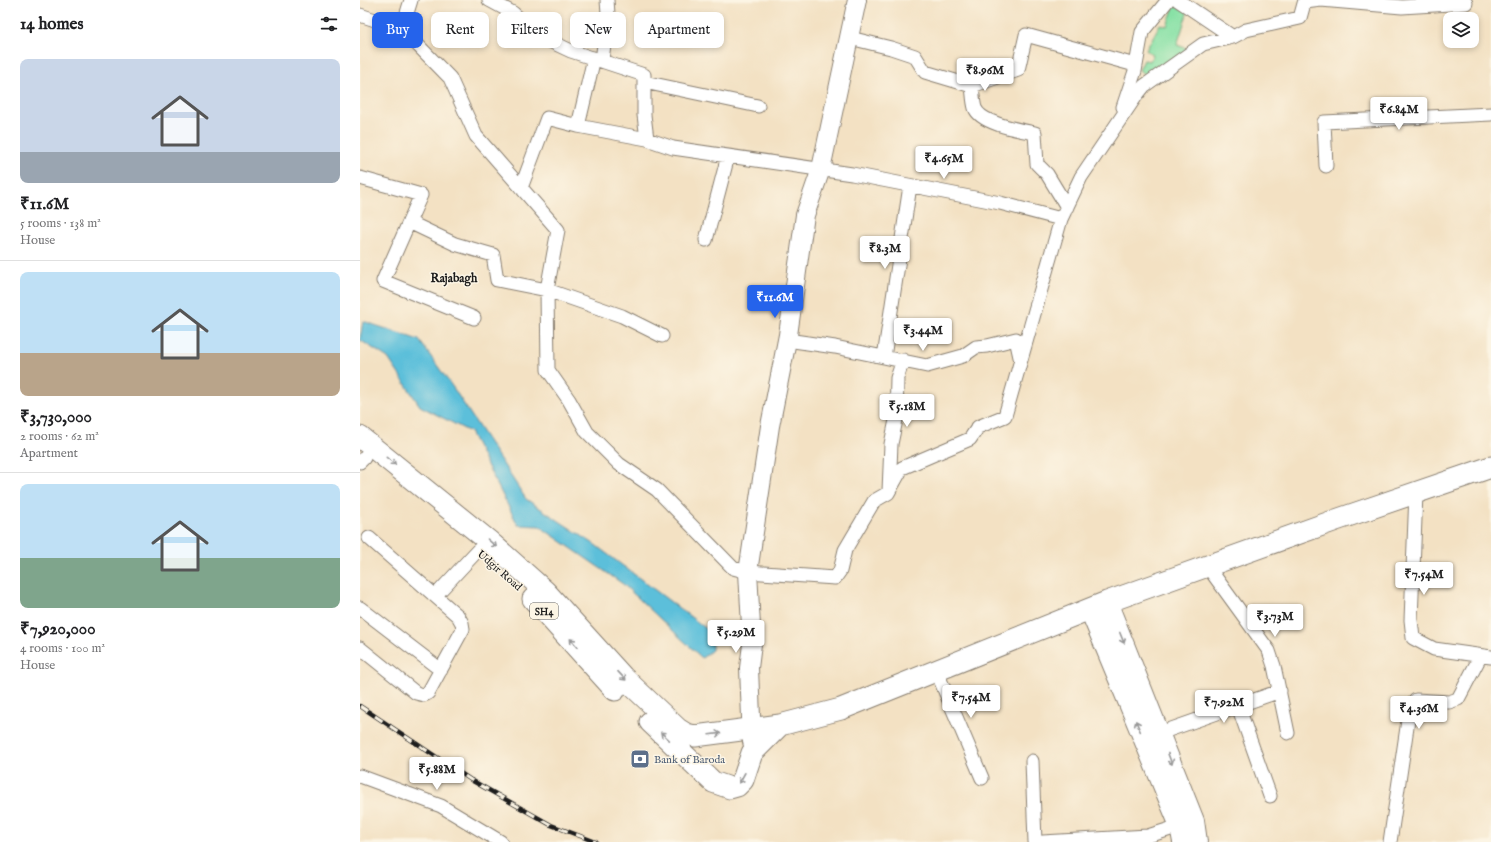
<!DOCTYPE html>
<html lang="en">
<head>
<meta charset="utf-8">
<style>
	:root { --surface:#fff; --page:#f2f2f2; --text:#202124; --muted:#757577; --line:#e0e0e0; --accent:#2563eb }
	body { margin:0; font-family:"IM FELL English",serif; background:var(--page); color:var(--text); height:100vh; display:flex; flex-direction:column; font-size:15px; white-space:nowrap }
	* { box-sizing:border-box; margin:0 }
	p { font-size:13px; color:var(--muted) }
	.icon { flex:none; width:22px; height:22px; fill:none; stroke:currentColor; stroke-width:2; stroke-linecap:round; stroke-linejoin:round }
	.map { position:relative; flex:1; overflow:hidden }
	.panel { display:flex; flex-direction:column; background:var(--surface); width:360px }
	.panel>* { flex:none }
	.top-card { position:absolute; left:12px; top:12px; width:380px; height:36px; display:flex; gap:8px }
	.buttons { position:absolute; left:1083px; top:12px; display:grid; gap:8px }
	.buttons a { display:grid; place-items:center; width:36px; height:36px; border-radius:8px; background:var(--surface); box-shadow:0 2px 6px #0003; font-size:20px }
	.price { position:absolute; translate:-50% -34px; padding:0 9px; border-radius:4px; background:#fff; color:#222; font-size:13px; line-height:26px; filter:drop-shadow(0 1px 2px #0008) }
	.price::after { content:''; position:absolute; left:50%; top:24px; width:12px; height:9px; margin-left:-6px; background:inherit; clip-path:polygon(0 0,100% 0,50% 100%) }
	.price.on { background:var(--accent); color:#fff }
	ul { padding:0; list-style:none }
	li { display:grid; align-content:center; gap:8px; height:212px; padding:0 20px }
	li+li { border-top:1px solid var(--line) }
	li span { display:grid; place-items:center; height:124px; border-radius:8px; color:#555 }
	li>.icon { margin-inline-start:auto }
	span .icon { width:72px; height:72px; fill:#fffc; stroke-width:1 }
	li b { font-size:17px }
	h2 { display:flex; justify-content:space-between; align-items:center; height:48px; padding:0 20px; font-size:17px }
	.tag { padding:0 14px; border-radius:8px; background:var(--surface); box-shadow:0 2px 6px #0003; font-size:14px; line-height:36px }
	.tag.on { background:var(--accent); color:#fff }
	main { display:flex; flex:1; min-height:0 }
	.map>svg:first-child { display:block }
	.green { fill:#88e1a6; stroke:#527e61 }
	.water { fill:#5bbfda; stroke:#3c6e7b }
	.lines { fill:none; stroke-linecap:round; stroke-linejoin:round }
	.minor-casing { stroke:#887e70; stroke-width:15 }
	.secondary-casing { stroke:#887e70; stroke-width:20 }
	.primary-casing { stroke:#887e70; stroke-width:22 }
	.trunk-casing { stroke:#887e70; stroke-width:23 }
	.minor { stroke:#fff; stroke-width:13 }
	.secondary { stroke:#fff; stroke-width:18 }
	.primary { stroke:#fff; stroke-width:20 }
	.trunk { stroke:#fff; stroke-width:21 }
	.rail-casing { stroke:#1c1c1c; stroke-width:4.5 }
	.rail { stroke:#fcf5e5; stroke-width:3; stroke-dasharray:9; stroke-linecap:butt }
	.oneway { stroke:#999 }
	.labels { text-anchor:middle; stroke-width:3; stroke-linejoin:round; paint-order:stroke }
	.shield { fill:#fcf5e5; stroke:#5f5d58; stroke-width:1 }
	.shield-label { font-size:10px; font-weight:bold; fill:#1c1c1c }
	.street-label { font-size:11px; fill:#1c1c1c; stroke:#fcf5e5 }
	.service-label { font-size:11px; fill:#4e5e75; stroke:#fcf5e5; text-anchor:start }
	.neighbourhood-label { font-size:12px; font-weight:bold; fill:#1c1c1c; stroke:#fcf5e5 }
</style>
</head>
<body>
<main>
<section class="panel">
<h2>14 homes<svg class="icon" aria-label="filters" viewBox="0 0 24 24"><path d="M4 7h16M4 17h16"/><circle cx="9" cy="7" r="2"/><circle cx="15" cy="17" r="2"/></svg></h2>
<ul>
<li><span style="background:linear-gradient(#c9d6e8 75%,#9aa5b1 0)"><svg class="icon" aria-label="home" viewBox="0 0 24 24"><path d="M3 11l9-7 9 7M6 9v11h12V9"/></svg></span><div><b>₹11.6M</b><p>5 rooms · 138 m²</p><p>House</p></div></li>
<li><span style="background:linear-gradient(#bfe0f5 65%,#b9a48a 0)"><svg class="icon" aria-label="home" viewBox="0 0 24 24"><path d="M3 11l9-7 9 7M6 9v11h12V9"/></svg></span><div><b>₹3,730,000</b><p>2 rooms · 62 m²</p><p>Apartment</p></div></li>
<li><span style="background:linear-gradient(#bfe0f5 60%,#7fa58c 0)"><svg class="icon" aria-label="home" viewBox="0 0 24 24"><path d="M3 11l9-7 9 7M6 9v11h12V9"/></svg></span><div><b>₹7,920,000</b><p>4 rooms · 100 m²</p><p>House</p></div></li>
</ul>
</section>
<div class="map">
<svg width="1131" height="842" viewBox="0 0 1131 842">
	<rect width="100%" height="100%" fill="#fcf5e5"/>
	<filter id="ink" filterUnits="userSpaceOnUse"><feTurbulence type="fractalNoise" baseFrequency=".025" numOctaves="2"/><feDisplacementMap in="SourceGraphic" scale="8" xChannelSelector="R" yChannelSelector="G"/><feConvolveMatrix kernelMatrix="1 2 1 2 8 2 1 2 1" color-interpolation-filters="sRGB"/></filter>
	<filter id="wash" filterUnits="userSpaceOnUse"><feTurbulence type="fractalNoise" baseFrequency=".012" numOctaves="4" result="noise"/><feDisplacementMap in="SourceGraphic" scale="16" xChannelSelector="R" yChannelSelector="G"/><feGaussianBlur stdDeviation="0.9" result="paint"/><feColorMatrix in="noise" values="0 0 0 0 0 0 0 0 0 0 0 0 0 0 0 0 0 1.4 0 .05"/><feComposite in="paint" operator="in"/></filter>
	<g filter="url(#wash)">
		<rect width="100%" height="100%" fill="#f3e1c3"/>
		<!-- green -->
		<path class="green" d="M814 6 828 11 817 45 828 49 772 91 778 79 782 78 784 74 779 70 784 60 790 61 793 55 786 50 800 24 807 26Z"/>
		<!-- water -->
		<path class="water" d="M3 321 59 340 94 389 166 499 234 544 352 633V650L342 658 263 584 179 526 158 525 110 432 60 406 28 358 0 340Z"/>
	</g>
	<g filter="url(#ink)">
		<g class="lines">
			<defs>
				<path id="minor" d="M129 0 153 13 177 35 211 51 284 75V115L287 139 313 148 492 174 640 203 701 219
					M818 0 873 37
					M945 2 961 0 1042 7 1106 3
					M0 15 42 29 90 78 116 136 198 230 187 290 188 370 209 400 227 432 259 464 297 490 373 568 388 572 475 578 480 571 485 550 514 501 528 493 542 468 610 439 618 427 645 416 701 219 721 177 776 96 784 86 843 44 873 37 886 30 940 18 945 0
					M42 29 51 0
					M490 38 531 48 555 56 565 72 612 86C613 93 613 101 615 108 621 124 660 130 675 133L677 164 687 174 707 207
					M242 60 248 14 247 0
					M284 82 398 106
					M612 86 658 70 666 35 775 65
					M763 107 775 71 782 32 808 0
					M218 126 287 139
					M966 166 964 122 1131 114
					M0 178 61 195 49 222 95 244 133 255 137 280 187 290 262 316 302 336
					M161 188 187 118 218 126 234 58
					M49 222 23 281 114 318
					M346 240 368 156
					M427 340 475 347 567 366 603 356 616 347 627 346 656 339 660 357
					M524 357 550 186
					M0 462 4 458
					M529 491 531 444 536 420 537 378 543 360
					M1056 493 1051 620 1053 638 1074 649 1131 657
					M848 567 909 651 914 666 928 733
					M76 595 118 550
					M0 608 81 670
					M0 648 56 693 64 695 68 693 103 629 102 623 98 616 9 538
					M576 670 622 778
					M878 706 910 796
					M800 733 920 691
					M672 761 675 842
					M0 776 81 806 141 842
					M683 842 788 836 820 826
					M1030 842 1050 707 1056 700 1089 702 1098 699 1120 657"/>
				<path id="secondary" d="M392 742 389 668 392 644 388 572 410 426 428 335 445 215 461 169 497 0"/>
				<path id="primary" d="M747 602 834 821 837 842
					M730 610 820 826 823 842"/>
				<path id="trunk" d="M0 437 130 542 185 591 263 677 318 729 326 734 335 736 420 725 481 709 747 602 976 520 1131 467
					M173 599 255 690
					M290 722 353 782 370 788 377 786 383 780 392 753 420 725"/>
			</defs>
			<!-- minor casing -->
			<use href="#minor" class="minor-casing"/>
			<!-- secondary casing -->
			<use href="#secondary" class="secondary-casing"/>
			<!-- primary casing -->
			<use href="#primary" class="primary-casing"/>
			<!-- trunk casing -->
			<use href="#trunk" class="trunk-casing"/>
			<!-- minor -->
			<use href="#minor" class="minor"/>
			<!-- secondary -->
			<use href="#secondary" class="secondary"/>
			<!-- primary -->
			<use href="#primary" class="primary"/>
			<!-- trunk -->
			<use href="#trunk" class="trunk"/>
			<defs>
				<path id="rail" d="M0 706 111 780 191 825 236 842"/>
			</defs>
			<!-- rail casing -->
			<use href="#rail" class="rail-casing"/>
			<!-- rail -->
			<use href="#rail" class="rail"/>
		</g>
		<!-- one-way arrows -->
		<defs><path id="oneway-shaft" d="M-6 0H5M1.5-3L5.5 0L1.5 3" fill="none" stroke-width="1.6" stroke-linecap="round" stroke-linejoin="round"/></defs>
		<g class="oneway">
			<use href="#oneway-shaft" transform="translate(31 461) rotate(38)"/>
			<use href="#oneway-shaft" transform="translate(132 543) rotate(41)"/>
			<use href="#oneway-shaft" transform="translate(762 638) rotate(68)"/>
			<use href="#oneway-shaft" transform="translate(214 643) rotate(-132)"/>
			<use href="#oneway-shaft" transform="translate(262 676) rotate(47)"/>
			<use href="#oneway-shaft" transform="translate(778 726) rotate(-113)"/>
			<use href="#oneway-shaft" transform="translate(355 734) rotate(-7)"/>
			<use href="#oneway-shaft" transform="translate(305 736) rotate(-137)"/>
			<use href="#oneway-shaft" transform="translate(810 759) rotate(69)"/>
			<use href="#oneway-shaft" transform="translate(382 778) rotate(119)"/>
		</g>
	</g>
	<!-- icons -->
	<defs>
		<symbol id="bank-square" viewBox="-11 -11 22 22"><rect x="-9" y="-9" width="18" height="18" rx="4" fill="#5c6f8a" stroke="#fcf5e5"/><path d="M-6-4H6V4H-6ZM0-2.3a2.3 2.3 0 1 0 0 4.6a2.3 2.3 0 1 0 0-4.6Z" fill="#fff"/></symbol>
	</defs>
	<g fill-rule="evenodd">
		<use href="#bank-square" x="269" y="748" width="22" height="22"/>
	</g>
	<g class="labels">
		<!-- shield labels -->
		<rect class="shield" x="170" y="603" width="28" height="16" rx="3"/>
		<g class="shield-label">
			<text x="184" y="615">SH4</text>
		</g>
		<!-- street labels -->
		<g class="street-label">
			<text transform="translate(140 570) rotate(41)" y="4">Udgir Road</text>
		</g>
		<!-- service labels -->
		<g class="service-label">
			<text x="294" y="763">Bank of Baroda</text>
		</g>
		<!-- neighbourhood labels -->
		<g class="neighbourhood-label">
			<text x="94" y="282">Rajabagh</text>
		</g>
	</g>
</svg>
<div class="buttons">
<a><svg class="icon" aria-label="layers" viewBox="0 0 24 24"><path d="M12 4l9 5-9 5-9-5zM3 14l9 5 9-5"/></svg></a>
</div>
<b class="price" style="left:625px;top:92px">₹8.96M</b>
<b class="price" style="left:1039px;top:131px">₹6.84M</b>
<b class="price" style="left:584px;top:180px">₹4.65M</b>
<b class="price" style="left:525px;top:270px">₹8.3M</b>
<b class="price on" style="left:415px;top:319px">₹11.6M</b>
<b class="price" style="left:563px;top:352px">₹3.44M</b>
<b class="price" style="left:547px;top:428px">₹5.18M</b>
<b class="price" style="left:1064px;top:596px">₹7.54M</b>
<b class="price" style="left:915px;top:638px">₹3.73M</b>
<b class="price" style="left:376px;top:654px">₹5.29M</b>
<b class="price" style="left:611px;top:719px">₹7.54M</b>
<b class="price" style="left:864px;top:724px">₹7.92M</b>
<b class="price" style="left:1059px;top:730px">₹4.36M</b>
<b class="price" style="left:77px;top:791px">₹5.88M</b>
<div class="top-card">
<a class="tag on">Buy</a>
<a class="tag">Rent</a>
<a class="tag">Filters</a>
<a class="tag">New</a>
<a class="tag">Apartment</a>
</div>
</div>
</main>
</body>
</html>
